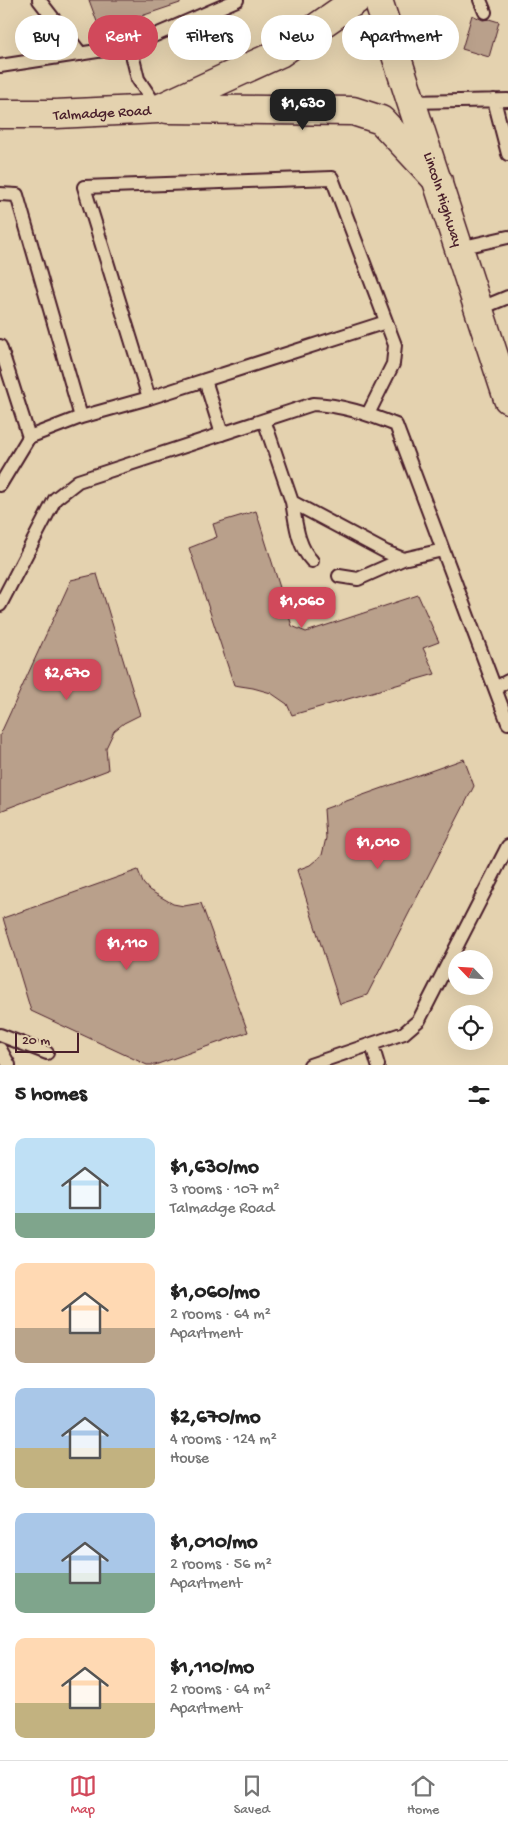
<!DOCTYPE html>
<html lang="en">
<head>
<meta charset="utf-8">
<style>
	:root { --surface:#fff; --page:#f2f2f2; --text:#222; --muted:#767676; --line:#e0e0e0; --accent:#d1495b }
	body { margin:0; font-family:"Gochi Hand",sans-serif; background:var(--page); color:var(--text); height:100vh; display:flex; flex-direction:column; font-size:19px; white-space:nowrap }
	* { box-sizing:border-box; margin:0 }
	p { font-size:16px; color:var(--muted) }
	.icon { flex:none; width:28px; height:28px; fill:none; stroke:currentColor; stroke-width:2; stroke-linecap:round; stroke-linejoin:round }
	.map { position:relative; height:1065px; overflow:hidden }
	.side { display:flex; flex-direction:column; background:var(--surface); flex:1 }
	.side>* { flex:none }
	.top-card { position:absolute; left:15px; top:15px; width:479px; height:45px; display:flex; gap:10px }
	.needle { width:32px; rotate:295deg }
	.controls { position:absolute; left:448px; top:950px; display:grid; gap:10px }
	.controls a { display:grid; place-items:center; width:45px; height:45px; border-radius:50%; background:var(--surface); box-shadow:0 5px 20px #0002; font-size:25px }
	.scale { position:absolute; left:15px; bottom:12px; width:64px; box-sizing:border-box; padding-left:5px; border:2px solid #4a1f2b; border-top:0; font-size:14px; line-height:18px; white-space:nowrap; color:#4a1f2b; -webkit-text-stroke:4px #e4d2af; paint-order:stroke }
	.price { position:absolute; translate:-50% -42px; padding:0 11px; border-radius:10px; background:var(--accent); color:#fff; font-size:16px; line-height:32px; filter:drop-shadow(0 1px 2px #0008) }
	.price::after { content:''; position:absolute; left:50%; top:30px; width:15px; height:11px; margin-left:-8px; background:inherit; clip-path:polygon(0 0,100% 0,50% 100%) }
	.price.current { background:#222; color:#fff }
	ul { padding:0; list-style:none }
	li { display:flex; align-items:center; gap:15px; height:125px; padding:0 15px }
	li span { display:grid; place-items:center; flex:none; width:140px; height:100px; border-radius:10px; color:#555 }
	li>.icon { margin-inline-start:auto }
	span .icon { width:60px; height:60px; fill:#fffc; stroke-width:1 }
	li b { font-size:21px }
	h2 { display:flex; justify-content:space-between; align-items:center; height:60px; padding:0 15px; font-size:21px }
	.tag { padding:0 18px; border-radius:22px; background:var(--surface); box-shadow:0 5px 20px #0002; font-size:18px; line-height:45px }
	.tag.current { background:var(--accent); color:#fff }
	.dock { display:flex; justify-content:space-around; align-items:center; height:70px; border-top:1px solid var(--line); background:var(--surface); font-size:14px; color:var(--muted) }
	.dock a { display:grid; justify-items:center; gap:2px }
	.dock .current { color:var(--accent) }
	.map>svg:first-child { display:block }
	.building { fill:#b9a08b; stroke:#4a1f2b }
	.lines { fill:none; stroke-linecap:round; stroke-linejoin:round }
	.service-casing { stroke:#4a1f2b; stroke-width:16 }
	.tertiary-casing { stroke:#4a1f2b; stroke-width:31 }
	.secondary-casing { stroke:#4a1f2b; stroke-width:31 }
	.service { stroke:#e4d2af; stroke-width:12 }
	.tertiary { stroke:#e4d2af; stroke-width:28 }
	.secondary { stroke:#e4d2af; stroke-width:28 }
	.labels { text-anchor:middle; stroke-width:4; stroke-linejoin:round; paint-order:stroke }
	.street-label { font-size:15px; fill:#4a1f2b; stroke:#e4d2af }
</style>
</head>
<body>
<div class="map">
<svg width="508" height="1065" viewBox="0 0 508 1065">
	<rect width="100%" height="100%" fill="#e4d2af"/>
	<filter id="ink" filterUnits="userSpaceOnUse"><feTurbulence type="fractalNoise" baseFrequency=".02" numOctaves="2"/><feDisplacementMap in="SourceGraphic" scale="10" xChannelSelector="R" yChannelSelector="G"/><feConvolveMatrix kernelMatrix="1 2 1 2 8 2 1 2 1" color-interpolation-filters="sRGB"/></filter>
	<g filter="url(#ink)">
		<!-- building -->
		<path class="building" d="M89 0H180V3L100 30Z
			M472 15 483 20 489 19 499 22 489 57 462 49Z
			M256 511 292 626 306 632 418 595 439 642 423 648 435 674 292 715 287 704 271 693 253 688 234 685 189 548 217 537 213 524Z
			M97 574 140 715 124 723 114 731 106 748 108 770 0 811V735L71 580Z
			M464 759 474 786 367 995 340 1004 297 870 310 865 322 855 326 838 324 809Z
			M138 870 143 883 149 890 173 904 184 906 201 903 248 1032 155 1065H147L31 1011 3 918Z"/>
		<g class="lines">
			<defs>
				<path id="service" d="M39 0 81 54
					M480 0 485 12
					M130 46 237 0
					M0 66 130 46 138 79 158 109
					M494 100 508 154
					M411 102 508 100
					M0 194 17 195 81 417
					M459 248 508 237
					M479 309 508 297
					M0 346 29 437
					M205 380 222 434
					M149 398 84 187 332 178 395 345 393 364 368 414
					M264 420 292 502 386 552 403 559 443 550
					M0 485 29 437 81 417 149 398 386 322
					M292 502C296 523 297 545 312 561
					M339 576 358 579 403 559
					M0 605 55 499 78 481 313 404C342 405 368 414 396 425L508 723
					M495 688 508 681
					M0 1035 47 1053
					M372 1045 378 1065
					M0 1049 9 1065
					M310 1065 404 1033 419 1020 508 846"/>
				<path id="tertiary" d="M167 109 353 111 381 120 438 181
					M0 114H56L158 109 280 53 356 0"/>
				<path id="secondary" d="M378 0 508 399"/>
			</defs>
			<!-- service casing -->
			<use href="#service" class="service-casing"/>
			<!-- tertiary casing -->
			<use href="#tertiary" class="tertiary-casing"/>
			<!-- secondary casing -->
			<use href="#secondary" class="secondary-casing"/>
			<!-- service -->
			<use href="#service" class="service"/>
			<!-- tertiary -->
			<use href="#tertiary" class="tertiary"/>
			<!-- secondary -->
			<use href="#secondary" class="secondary"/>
		</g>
	</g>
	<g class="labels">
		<!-- street labels -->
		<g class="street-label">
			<text transform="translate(102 112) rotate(-3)" y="5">Talmadge Road</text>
			<text transform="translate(444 199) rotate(72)" y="5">Lincoln Highway</text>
		</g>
	</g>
</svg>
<div class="controls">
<a><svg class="needle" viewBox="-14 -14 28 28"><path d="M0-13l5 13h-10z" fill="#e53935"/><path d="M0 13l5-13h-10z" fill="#767676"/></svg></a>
<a><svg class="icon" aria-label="locate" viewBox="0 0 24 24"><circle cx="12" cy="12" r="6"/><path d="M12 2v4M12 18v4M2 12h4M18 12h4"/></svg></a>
</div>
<div class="scale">20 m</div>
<b class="price current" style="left:303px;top:131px">$1,630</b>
<b class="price" style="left:302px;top:629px">$1,060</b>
<b class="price" style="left:67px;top:701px">$2,670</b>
<b class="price" style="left:378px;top:870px">$1,010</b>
<b class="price" style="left:127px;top:971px">$1,110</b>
<div class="top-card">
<a class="tag">Buy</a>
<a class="tag current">Rent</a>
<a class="tag">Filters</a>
<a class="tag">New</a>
<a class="tag">Apartment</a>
</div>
</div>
<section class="side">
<h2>5 homes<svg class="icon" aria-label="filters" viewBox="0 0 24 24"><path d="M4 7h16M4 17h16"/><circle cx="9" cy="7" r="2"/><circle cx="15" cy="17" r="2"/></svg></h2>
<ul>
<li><span style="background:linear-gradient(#bfe0f5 75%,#7fa58c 0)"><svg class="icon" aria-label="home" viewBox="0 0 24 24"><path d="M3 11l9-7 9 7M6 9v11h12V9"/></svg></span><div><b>$1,630/mo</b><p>3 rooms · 107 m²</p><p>Talmadge Road</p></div></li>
<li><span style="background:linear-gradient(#ffd9b3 65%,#b9a48a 0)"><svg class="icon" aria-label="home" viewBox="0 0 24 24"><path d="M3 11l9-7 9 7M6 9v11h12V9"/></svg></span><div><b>$1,060/mo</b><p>2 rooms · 64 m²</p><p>Apartment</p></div></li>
<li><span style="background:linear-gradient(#a9c7e8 60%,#c2b280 0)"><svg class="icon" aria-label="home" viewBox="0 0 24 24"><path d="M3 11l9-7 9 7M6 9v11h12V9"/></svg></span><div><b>$2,670/mo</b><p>4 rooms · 124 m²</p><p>House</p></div></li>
<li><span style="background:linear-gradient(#a9c7e8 60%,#7fa58c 0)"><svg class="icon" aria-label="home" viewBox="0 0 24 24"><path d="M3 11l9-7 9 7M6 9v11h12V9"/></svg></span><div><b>$1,010/mo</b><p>2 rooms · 56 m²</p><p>Apartment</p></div></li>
<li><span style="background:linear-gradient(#ffd9b3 65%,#c2b280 0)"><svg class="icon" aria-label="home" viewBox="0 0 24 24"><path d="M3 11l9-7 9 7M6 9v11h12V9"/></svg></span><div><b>$1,110/mo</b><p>2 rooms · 64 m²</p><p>Apartment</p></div></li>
</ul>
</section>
<nav class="dock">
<a class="current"><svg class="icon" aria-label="map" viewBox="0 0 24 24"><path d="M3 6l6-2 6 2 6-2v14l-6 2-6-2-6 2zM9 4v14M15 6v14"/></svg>Map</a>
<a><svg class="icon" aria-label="saved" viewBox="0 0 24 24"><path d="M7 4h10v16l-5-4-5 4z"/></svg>Saved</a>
<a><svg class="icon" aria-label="home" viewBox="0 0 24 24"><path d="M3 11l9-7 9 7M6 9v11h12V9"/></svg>Home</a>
</nav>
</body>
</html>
